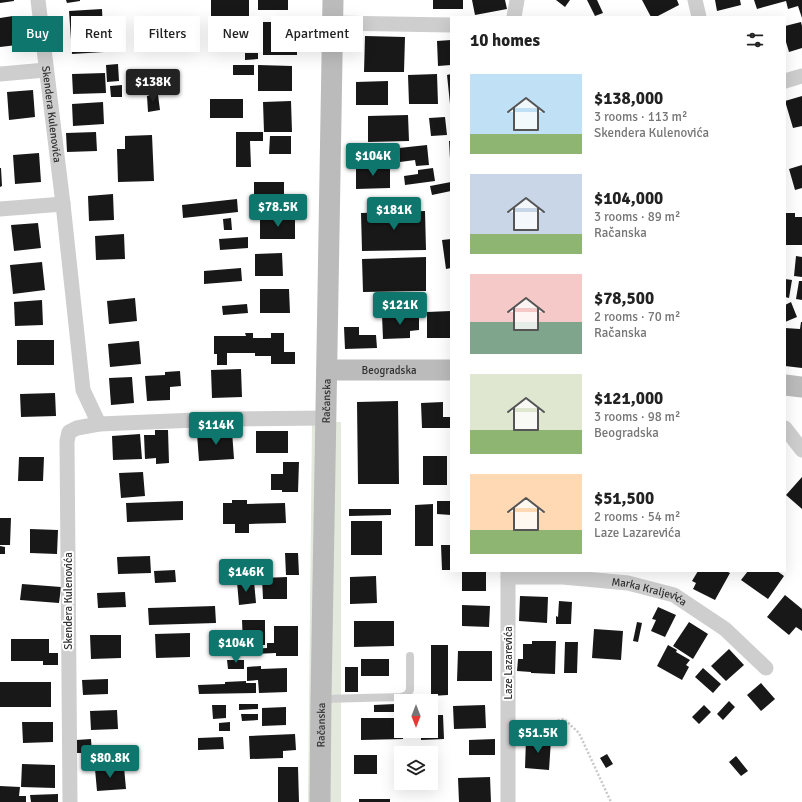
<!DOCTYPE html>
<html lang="en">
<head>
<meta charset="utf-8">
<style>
	:root { --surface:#fff; --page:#f6f6f6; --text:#222; --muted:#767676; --accent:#0f766e }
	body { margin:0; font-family:Signika,sans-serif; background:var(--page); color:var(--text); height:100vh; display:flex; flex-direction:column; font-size:15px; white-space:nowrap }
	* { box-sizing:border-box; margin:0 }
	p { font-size:13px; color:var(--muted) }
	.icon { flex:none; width:22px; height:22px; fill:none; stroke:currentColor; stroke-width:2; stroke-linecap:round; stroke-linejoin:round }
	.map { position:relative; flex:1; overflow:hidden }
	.side { position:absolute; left:450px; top:16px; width:336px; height:556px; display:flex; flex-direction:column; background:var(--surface); border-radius:0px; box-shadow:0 4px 16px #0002 }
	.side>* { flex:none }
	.top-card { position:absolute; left:12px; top:16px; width:378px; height:36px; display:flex; gap:8px }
	.needle { width:26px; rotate:180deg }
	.buttons { position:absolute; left:394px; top:694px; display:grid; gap:8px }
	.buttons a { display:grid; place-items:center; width:44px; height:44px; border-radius:0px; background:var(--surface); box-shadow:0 4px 16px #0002; font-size:20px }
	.price { position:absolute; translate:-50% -34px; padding:0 9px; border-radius:4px; background:var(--accent); color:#fff; font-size:13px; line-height:26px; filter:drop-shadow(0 1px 2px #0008) }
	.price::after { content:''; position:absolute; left:50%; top:24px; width:12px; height:9px; margin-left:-6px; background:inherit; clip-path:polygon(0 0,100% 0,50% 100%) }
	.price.selected { background:#222; color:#fff }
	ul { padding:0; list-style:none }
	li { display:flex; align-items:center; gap:12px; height:100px; padding:0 20px }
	li span { display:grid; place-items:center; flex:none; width:112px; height:80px; border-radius:0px; color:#555 }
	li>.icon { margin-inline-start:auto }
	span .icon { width:48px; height:48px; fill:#fffc; stroke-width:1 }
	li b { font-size:17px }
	h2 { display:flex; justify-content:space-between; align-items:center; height:48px; padding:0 20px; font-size:17px }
	.tag { padding:0 14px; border-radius:0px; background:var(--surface); box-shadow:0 4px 16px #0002; font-size:14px; line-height:36px }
	.tag.selected { background:var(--accent); color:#fff }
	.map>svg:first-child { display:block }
	.green { fill:#e3e9dd }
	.building { fill:#181818 }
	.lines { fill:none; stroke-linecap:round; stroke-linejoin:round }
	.path { stroke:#c8c8c8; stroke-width:2.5; stroke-dasharray:2 2; stroke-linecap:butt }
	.lane { stroke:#cecece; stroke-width:8 }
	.street { stroke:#cecece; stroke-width:15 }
	.secondary { stroke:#bbb; stroke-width:21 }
	.labels { text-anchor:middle; stroke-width:4; stroke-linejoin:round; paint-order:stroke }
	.street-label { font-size:11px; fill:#313131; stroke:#fff }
</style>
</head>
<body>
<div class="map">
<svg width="802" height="802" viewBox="0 0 802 802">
	<rect width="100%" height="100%" fill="#fff"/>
	<!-- green -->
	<path class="green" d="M312 422H341V802H308Z"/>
	<!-- building -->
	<path class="building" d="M0 0H14V1L0 3Z
		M66 0H80V1L67 3Z
		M211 0H249V17H211Z
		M258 0H288V10H258Z
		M433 0H463V9H433Z
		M472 0H505L507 9 475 15Z
		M556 0H570L565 7Z
		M587 0H597L603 13 595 16Z
		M642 0H677L679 5 656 17H651Z
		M715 0H740L741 5 717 11Z
		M754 0H802V18L798 6 788 9 786 1 757 9Z
		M102 9 104 52 72 54 69 11Z
		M13 16 17 45 0 47V18Z
		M235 21H259V29H235Z
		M263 22H297V55H263Z
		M801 22 802 26V48L789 52 786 42 785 43V26Z
		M365 36 405 37 404 72H364Z
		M451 40V65L438 66 437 41Z
		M245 53H258V59L245 60Z
		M118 64 119 81 107 82 106 65Z
		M233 65H254V75H233Z
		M258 65 292 66V91H258Z
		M105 73 106 93 73 94 72 74Z
		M437 74 438 104H409L408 75Z
		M451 74V104H450L447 75Z
		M388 81V105H356V82Z
		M122 85V97H111L110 86Z
		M33 90 35 117 9 120 7 92Z
		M158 95 160 110 148 112 147 96Z
		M802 96V126L793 128 785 101Z
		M210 99H243V118H210Z
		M291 101 292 132H264L263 102Z
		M103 102 104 124 73 126 72 104Z
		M408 115 409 141 368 142V116Z
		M445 117 447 135 431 136 429 118Z
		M96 132 97 151 67 152 66 133Z
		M236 132H263V141H250L251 167H236Z
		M152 135 154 181 118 182 117 149H125V136Z
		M270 136H291V154H269Z
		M449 141H451V159H450Z
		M427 145 429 165 416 166 415 160 400 162 399 148Z
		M39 153 41 182 15 184 13 155Z
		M802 165V188L795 190 789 169Z
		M356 166H390V188L356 189Z
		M0 168H1L2 186 0 187Z
		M433 168 435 181 405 185 404 176 418 174V170Z
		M254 182H284V206H254Z
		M451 182V191L432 195 430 186Z
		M113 194 114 220 89 221 88 196Z
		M237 199 238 212 183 218 182 205Z
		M425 211 426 250 362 251 361 213Z
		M785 213H795V217H802V245H785Z
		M260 216H295V239H260Z
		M231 218 232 230H224L223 219Z
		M38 223 41 248 14 251 11 225Z
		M124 234 125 259 96 260 95 236Z
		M248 237V248L220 250 219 239Z
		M451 239V268L446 269 442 240Z
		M282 253 283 276H255V254Z
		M796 256 802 257V277L794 276Z
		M426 257V291L363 292 362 259Z
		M42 262 45 290 13 294 10 265Z
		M241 268 242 281 204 284V271Z
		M785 279 792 280 789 298 785 297Z
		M799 281H802V300L796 299Z
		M260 289H289L290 313H260Z
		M135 298 137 321 109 324 107 301Z
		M42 300 43 325 15 326 14 302Z
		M791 302 797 317 785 322V305Z
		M247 304 248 313 223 315 222 306Z
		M451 311V338H427V312Z
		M419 314V330L410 331V338L383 339 382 315Z
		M801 322H802V368L785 366V328L800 329Z
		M344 327H359V335H376L377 348 345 349Z
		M245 333H253V338H271V333H284V352H295V364H271V356H255V353H227V365H217V354H214V336H246Z
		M17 340H54V365H17Z
		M139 341 141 364 110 367 108 344Z
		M241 369 242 397 212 398 211 370Z
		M180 371 181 386 170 387V400L147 401 145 376 165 375V372Z
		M132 377 134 403 111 405 109 378Z
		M55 393 56 416 21 417 20 394Z
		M398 401 399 484H358L357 402Z
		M443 402V417H451V428H422L421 403Z
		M155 430H168L169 463 156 464V458L145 459 144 435H155Z
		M232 431 234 459 199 461 197 434Z
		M256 431H288V453H256Z
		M140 434 142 459 113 460 112 436Z
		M423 456H447V485H423Z
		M19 457H44L43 481H18Z
		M283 462H299L298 492H282V490H271V474H283Z
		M143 472 145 496 121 498 119 473Z
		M802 477V509L786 495Z
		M232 500H247V504L285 503 286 523 249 524V533H235V524H223V503H232Z
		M183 501V520L127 522 126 503Z
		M437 501H451V515L437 514Z
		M433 504V546H415V505Z
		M349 509H391V515L349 516Z
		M0 518H11L10 545H0Z
		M351 521H382V555H351Z
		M30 529 58 530 57 554 30 553Z
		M441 545H451V570H442Z
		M0 546 5 547V554H0Z
		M285 553H298L299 575H286Z
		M150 556 151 573 118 574 117 557Z
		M175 570 176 582 155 583 154 571Z
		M462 571H486V591H462Z
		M698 571H726L730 573 715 600 693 589 696 583 692 581Z
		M748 571H777L784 576 768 599 741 580Z
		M376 576 377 603 350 604V577Z
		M287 577V599H263L262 578Z
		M254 581 256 603 239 605 237 582Z
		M22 584 61 587 59 603 20 600Z
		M125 592 126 607 98 608 97 593Z
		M785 595 802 609V631L796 627 789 635 767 617Z
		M520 596 548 597 547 623 519 621Z
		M559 601 572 602 571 624H556V616L558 617Z
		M462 605 490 606 489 627 462 626Z
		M215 606 216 623 149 625 148 608Z
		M658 607 676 615 665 637 651 631 656 620 652 619Z
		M242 620H265V645H243Z
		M354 621H394V646L354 647Z
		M637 622 642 623 638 642 633 641Z
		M689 622 708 634 693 659 673 646Z
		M274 626H298V656H276V653L226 655V650L267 648V643H274Z
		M594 629 623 631 621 660 592 658Z
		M190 633V657L156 658 155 634Z
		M90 635H121V658L91 659Z
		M11 639H49V653H58V665H43V661H11Z
		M532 641H556L555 674 531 673V672L517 671 518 659H523V644H532Z
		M565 642H578L577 673H564Z
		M431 645H448V695L431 696Z
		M668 645 677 650 676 652 690 660 686 665 689 667 682 680 657 666Z
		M729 649 744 665 726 681 711 666Z
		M458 651H492V681H457Z
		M361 659H389V676H361Z
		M227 660H244V669H228Z
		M261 666V669L287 668V692L259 693 258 680 247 681V667Z
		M345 667H358V692H345Z
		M703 668 721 684 713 693 695 677Z
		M108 679V694L83 695 82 680Z
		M246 681V683H256V693L199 694 198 685 225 684V682Z
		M0 682H51V707H0Z
		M761 683 775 699 761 711 747 695Z
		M729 701 735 707 723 720 717 714Z
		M239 704H258V709L239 710Z
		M395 704V712H374V705Z
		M212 705H226V718L213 719Z
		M485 705 486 728 454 729 453 706Z
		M704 705 711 712 699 724 692 717Z
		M286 707V725L262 726V708Z
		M117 710 118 729 91 730 90 711Z
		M241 714H258V720L242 721Z
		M431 715H443L444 739 421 740V731H431Z
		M361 718H401V731H403V739L361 740Z
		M22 722H53V742L23 743Z
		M230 722V731H219V723Z
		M295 734 296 750 283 751V758L250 759 249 736Z
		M223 737 224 749 198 750V738Z
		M91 739 92 753H77L76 740Z
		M495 739V755H469V740Z
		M526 739 551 740 549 770 525 768Z
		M394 748H420V753H401V761H394Z
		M607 754 613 764 606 768 600 758Z
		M354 755H377V774H354Z
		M736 756 748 771 741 776 729 762Z
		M22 764 55 765V788L21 787Z
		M124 767 126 789 97 791 95 769Z
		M278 767H298L299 802H278Z
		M490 777 491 802H459L458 778Z
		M0 786 20 787 19 796H26V802H0Z
		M58 794V802H31L30 795Z
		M359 799H390V802H359Z"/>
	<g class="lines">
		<!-- path -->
		<path class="path" d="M523 730 537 726 564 719 579 733 611 802"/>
		<!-- lane -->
		<path class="lane" d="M322 699 401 697 407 695 410 690V656"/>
		<!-- street -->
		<g class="street">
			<path id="s1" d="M38 0 63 204 83 390 99 424 221 419 326 418"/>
			<path d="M695 0 699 17"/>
			<path d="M514 17 517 0"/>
			<path d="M333 23 451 25"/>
			<path d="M0 74 46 70"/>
			<path d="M785 81 802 76"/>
			<path d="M0 209 63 204"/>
			<path d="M785 428 802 450"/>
			<path id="s2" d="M508 577H563L628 583 674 595 725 629 766 668"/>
			<path d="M70 802 67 441 69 432 77 428 99 424"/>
			<path d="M508 802V571"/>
		</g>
		<!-- secondary -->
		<g class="secondary">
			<path id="s3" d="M327 370H451"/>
			<path d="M785 385 802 387"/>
			<path id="s4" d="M320 802 321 699 333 0"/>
		</g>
	</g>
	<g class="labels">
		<!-- street labels -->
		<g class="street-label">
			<text dy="4" stroke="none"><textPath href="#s1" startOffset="115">Skendera Kulenovića</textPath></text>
			<text dy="4" stroke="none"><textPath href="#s3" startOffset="62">Beogradska</textPath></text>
			<text dy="4" stroke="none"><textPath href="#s4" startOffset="401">Račanska</textPath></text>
			<text dy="4" stroke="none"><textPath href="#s2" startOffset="143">Marka Kraljevića</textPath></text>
			<text transform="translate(68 601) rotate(-90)" y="4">Skendera Kulenovića</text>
			<text transform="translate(508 663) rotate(-90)" y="4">Laze Lazarevića</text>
			<text dy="4" stroke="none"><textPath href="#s4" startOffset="77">Račanska</textPath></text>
		</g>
	</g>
</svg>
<div class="buttons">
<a><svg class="needle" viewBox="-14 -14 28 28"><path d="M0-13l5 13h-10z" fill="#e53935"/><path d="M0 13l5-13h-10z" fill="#767676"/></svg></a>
<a><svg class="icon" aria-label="layers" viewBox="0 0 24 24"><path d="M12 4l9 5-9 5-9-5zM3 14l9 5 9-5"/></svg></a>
</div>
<b class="price selected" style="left:153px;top:103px">$138K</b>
<b class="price" style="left:373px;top:177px">$104K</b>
<b class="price" style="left:278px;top:228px">$78.5K</b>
<b class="price" style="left:394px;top:231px">$181K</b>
<b class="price" style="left:400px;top:326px">$121K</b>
<b class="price" style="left:216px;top:446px">$114K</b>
<b class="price" style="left:246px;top:593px">$146K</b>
<b class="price" style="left:236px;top:664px">$104K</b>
<b class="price" style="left:538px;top:754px">$51.5K</b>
<b class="price" style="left:110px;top:779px">$80.8K</b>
<div class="top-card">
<a class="tag selected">Buy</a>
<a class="tag">Rent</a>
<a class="tag">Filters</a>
<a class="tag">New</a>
<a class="tag">Apartment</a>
</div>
<section class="side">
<h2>10 homes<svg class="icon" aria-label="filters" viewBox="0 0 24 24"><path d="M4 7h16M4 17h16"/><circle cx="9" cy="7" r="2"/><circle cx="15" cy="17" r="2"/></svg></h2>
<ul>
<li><span style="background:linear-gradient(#bfe0f5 75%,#8fb573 0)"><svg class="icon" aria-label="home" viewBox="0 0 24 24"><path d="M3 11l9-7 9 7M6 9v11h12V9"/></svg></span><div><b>$138,000</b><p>3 rooms · 113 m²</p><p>Skendera Kulenovića</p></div></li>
<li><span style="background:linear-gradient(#c9d6e8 75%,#8fb573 0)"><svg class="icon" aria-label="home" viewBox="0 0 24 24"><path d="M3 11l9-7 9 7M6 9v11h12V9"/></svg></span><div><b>$104,000</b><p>3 rooms · 89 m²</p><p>Račanska</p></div></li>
<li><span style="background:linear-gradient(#f6c9c9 60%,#7fa58c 0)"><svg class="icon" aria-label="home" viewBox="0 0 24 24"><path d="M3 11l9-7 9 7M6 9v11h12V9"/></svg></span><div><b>$78,500</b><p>2 rooms · 70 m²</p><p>Račanska</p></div></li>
<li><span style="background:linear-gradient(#dfe7d0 70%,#8fb573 0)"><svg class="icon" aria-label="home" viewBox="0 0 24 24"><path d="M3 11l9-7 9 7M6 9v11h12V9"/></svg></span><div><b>$121,000</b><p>3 rooms · 98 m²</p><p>Beogradska</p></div></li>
<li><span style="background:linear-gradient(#ffd9b3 70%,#8fb573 0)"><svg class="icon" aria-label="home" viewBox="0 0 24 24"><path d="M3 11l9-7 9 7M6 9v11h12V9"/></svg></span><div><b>$51,500</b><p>2 rooms · 54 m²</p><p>Laze Lazarevića</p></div></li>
</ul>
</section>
</div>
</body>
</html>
